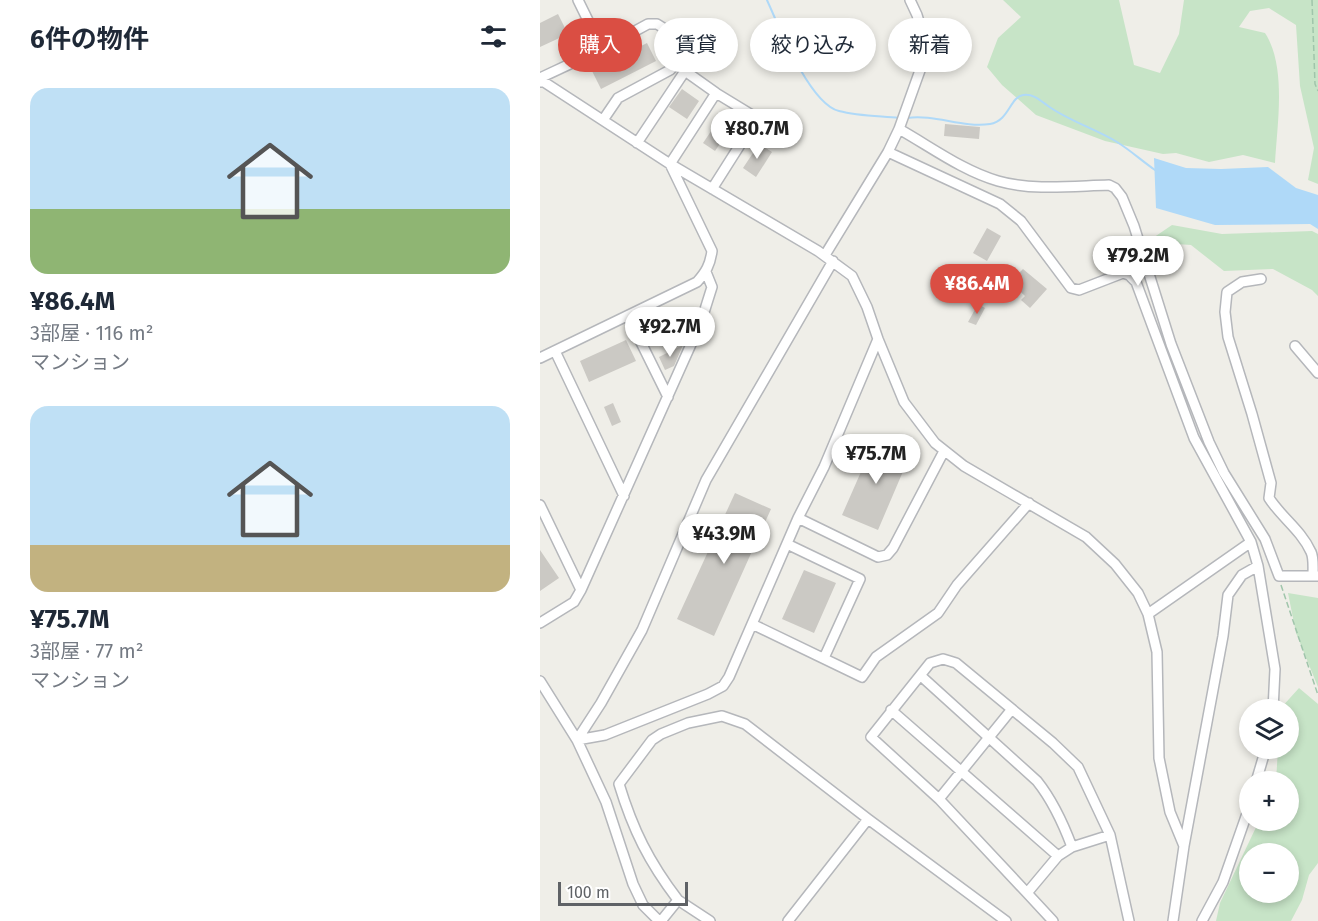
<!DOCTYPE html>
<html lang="ja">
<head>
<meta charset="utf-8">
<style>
	:root { --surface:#fff; --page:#f2f2f3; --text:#1f2937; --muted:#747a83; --accent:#da4e43 }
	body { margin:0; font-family:"Fira Sans","Noto Sans JP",sans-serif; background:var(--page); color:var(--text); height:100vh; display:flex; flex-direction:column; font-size:22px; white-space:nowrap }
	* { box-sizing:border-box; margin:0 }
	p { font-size:20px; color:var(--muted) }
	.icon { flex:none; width:33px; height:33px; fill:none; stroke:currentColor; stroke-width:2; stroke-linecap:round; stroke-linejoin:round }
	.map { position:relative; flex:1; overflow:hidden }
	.side { display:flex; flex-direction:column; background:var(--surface); width:540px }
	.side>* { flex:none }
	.guide { position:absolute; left:18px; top:18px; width:570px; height:54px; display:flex; gap:12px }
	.tools { position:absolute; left:699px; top:699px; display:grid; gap:12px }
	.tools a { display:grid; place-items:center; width:60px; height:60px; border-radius:50%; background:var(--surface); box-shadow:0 3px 9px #0003; font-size:30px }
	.scale { position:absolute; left:18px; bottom:15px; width:130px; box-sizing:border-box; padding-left:6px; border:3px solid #5f6266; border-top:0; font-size:16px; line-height:21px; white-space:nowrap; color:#5f6266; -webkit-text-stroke:4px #fff; paint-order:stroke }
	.price { position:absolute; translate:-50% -51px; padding:0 14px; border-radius:21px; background:#fff; color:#222; font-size:20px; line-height:39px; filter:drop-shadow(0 2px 3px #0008) }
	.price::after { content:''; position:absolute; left:50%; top:36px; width:18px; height:14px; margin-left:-9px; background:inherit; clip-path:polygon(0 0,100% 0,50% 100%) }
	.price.active { background:var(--accent); color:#fff }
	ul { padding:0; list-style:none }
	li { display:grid; align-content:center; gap:12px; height:318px; padding:0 30px }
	li span { display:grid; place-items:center; height:186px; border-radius:18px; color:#555 }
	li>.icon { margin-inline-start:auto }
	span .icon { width:108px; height:108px; fill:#fffc; stroke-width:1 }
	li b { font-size:26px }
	h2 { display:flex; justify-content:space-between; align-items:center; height:72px; padding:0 30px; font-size:26px }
	.chip { padding:0 21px; border-radius:27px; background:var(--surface); box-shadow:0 3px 9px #0003; font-size:21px; line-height:54px }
	.chip.active { background:var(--accent); color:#fff }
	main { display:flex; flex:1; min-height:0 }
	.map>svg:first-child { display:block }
	.green { fill:#c7e4c7; fill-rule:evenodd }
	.water { fill:#afd9f8 }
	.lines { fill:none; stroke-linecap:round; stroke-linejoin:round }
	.stream { stroke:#afd9f8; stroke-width:2 }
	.building { fill:#cbc9c4 }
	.minor-casing { stroke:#b5b7bb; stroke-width:12 }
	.path { stroke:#a0c5ab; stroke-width:1.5; stroke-dasharray:6 3; stroke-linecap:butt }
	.minor { stroke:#fff; stroke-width:9 }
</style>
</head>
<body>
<main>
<section class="side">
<h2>6件の物件<svg class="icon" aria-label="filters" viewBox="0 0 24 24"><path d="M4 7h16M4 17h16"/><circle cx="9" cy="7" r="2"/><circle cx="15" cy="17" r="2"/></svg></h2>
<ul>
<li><span style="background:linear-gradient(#bfe0f5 65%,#8fb573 0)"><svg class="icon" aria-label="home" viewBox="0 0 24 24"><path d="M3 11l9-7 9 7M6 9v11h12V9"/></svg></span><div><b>¥86.4M</b><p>3部屋 · 116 m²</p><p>マンション</p></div></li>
<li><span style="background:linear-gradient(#bfe0f5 75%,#c2b280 0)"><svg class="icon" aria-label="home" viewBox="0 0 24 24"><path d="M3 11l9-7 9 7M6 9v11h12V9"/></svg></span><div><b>¥75.7M</b><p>3部屋 · 77 m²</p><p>マンション</p></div></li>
</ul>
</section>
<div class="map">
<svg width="778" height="921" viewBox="0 0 778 921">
	<rect width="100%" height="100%" fill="#efeee8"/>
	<!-- green -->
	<path class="green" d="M463 0H579L594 65 620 73 639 34 644 0H778V184L768 180 774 148 760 86 756 25 729 8 710 11 699 27 725 33C747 67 737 125 735 163L703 155 669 162 636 153 623 154 565 141 496 115 462 85 447 67 458 38 481 17Z
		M632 225 682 234 772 231 778 234V296L772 290 733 269 684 271 651 245 607 242Z
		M748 593 778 598V687L756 633Z
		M759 688 778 704V863L769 875 762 900 751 921H676L680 903 719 821 748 820V782L736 781 738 749 748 748V710L740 709ZM710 854H748V892H710Z"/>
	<!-- water -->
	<path class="water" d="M614 158 646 168 681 169 728 167 756 188 778 195V229L770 224 675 225 616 208Z"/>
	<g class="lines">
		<!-- stream -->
		<path class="stream" d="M227 0C239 27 270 104 299 111 318 116 339 116 359 118
			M367 118C395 114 422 128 450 124 469 121 470 97 483 95 493 93 501 101 508 106 529 121 556 129 577 142 590 150 602 161 615 170"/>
	</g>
	<!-- building -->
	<path class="building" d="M18 14 28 34 0 47V23Z
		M107 43 116 61 61 89 52 71Z
		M142 89 159 101 147 119 129 107Z
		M184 112 196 120 175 151 163 143Z
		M405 124 440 127 439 139 404 136Z
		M219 144 232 152 216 177 203 168Z
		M447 228 461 236 447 261 433 253Z
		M483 269 507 289 490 308 481 300 485 296 470 282Z
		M438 304 445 308 436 325 428 322Z
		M86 340 96 361 49 382 40 361Z
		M143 345 134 366 125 370 119 357Z
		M73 403 81 422 72 426 64 407Z
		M335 440 370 455 338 530 302 515Z
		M195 493 231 509 174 636 137 619Z
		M0 550 19 578 0 591Z
		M264 570 296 583 274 633 242 619Z"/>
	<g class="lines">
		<defs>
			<path id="minor" d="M62 49 108 24H117L125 29 138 56 137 63 130 70 78 98 63 120
				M0 78 62 49 38 0
				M0 82H4L130 164 278 251 312 276 327 307 338 339 364 402 395 443 424 466 546 537 575 564 598 593 608 614 617 652 619 758 630 812 644 846
				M359 129C391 147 423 171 458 181 493 191 533 186 569 185L575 188 582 197 594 226 631 344 669 442 684 473 725 539 739 576H778
				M97 143 145 71 176 93 130 164
				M348 152 460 204 481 221 531 288 539 290 583 273 589 275 596 282 654 438 711 542 718 566 735 669 733 710
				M172 189 217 118 176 93
				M285 255 348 152 359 129 383 62 386 44 377 15 370 0
				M721 279 702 282 687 292 685 312 688 337 712 414 731 483 729 498C741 517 761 530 771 552 774 558 773 568 773 576
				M88 316 128 397
				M338 339 284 467 258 518 338 557 347 555 353 548 404 451
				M755 346 778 373
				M15 351 84 496
				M0 358 157 282C166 272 170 265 172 251L130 164
				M0 505 41 590
				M247 544 320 579 284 658
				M608 614 711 542
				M0 623 34 602 41 590 161 322 172 287 166 272
				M212 624 322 677 336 657 398 613 417 585 489 503
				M381 676 497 781C513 801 523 823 532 847
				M0 681 37 740 66 802 93 884 103 905 119 921
				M351 710 518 856
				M37 740 61 703 102 630 166 480 293 261
				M37 740 65 735 168 694 183 686 189 677 258 518
				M716 782 726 748
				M399 799 472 709
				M570 835 532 847 518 856 487 893 399 799 331 737 390 663 403 659 416 663 513 743 538 767 570 835 589 921
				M487 893 513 921
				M138 900C109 862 93 830 79 784L112 740 121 734 148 723 182 716 205 724 328 819 466 921
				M121 921 138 900 170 921
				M248 921 328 819
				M633 921 644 846 683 636 688 595 702 575 718 566
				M662 921 683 882 710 805"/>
		</defs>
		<!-- minor casing -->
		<use href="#minor" class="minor-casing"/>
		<!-- path -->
		<path class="path" d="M772 0 775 84 778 91
			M741 585 778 695"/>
		<!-- minor -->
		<use href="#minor" class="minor"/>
	</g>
</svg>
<div class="tools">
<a><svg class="icon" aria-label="layers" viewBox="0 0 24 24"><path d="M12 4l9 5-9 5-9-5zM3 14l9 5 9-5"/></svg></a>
<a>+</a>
<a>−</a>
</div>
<div class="scale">100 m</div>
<b class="price" style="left:217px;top:160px">¥80.7M</b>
<b class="price" style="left:598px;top:287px">¥79.2M</b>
<b class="price active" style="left:437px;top:315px">¥86.4M</b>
<b class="price" style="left:130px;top:358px">¥92.7M</b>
<b class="price" style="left:336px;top:485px">¥75.7M</b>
<b class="price" style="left:184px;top:565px">¥43.9M</b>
<div class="guide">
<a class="chip active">購入</a>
<a class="chip">賃貸</a>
<a class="chip">絞り込み</a>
<a class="chip">新着</a>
</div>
</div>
</main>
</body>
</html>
